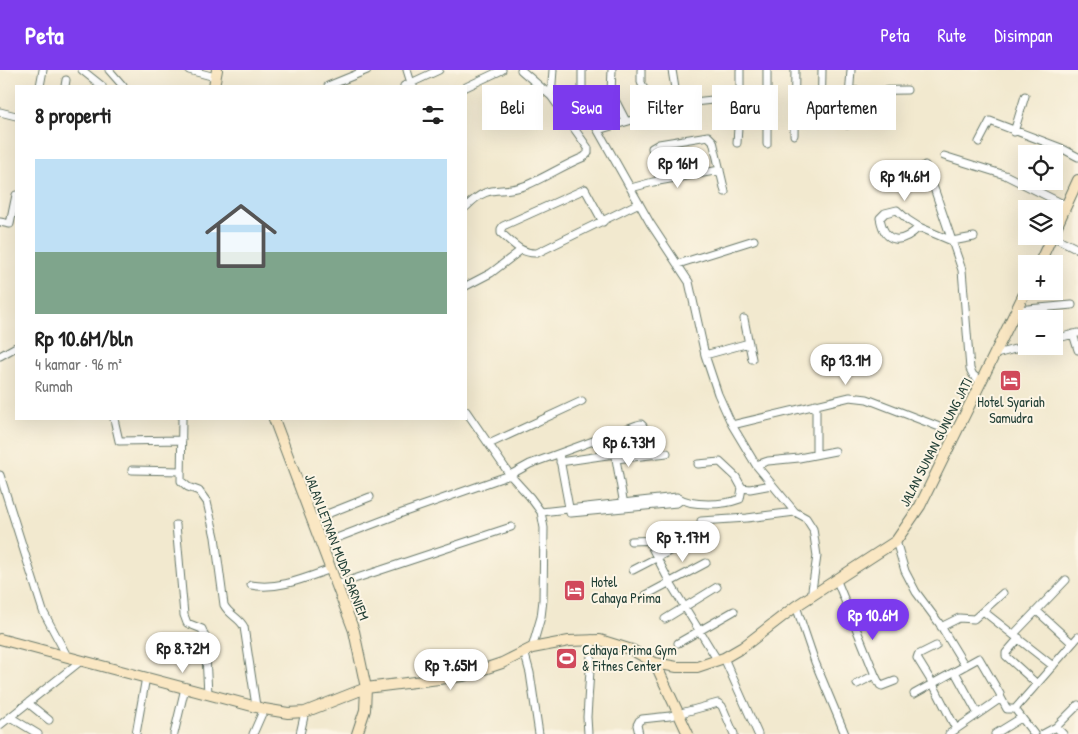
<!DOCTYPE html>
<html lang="id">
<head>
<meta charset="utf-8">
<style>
	:root { --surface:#fff; --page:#f2f2f2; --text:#222; --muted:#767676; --accent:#7c3aed }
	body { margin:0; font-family:"Patrick Hand",sans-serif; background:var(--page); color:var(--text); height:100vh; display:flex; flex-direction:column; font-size:19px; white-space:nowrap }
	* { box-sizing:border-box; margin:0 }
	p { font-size:16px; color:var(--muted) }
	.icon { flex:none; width:28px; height:28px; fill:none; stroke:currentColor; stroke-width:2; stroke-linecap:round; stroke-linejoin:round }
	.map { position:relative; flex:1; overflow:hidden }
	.details { position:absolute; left:15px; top:15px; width:452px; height:335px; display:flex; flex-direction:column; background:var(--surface); border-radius:0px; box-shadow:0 5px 20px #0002 }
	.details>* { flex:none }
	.top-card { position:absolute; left:482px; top:15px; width:475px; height:45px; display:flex; gap:10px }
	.fabs { position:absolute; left:1018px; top:75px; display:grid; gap:10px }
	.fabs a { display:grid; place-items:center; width:45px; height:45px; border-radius:0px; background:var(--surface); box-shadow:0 5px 20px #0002; font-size:25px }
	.price { position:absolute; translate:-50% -42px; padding:0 11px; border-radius:18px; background:#fff; color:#222; font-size:16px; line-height:32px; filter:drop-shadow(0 1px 2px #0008) }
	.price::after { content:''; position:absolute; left:50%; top:30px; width:15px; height:11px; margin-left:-8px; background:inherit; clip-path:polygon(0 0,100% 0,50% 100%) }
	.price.active { background:var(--accent); color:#fff }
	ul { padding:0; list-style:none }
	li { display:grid; align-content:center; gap:10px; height:265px; padding:0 20px }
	li span { display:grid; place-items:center; height:155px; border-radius:0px; color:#555 }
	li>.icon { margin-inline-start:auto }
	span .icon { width:90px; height:90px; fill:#fffc; stroke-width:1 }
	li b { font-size:21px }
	h2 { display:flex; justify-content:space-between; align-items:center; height:60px; padding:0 20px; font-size:21px }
	.pill { padding:0 18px; border-radius:0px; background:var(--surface); box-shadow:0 5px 20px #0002; font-size:18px; line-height:45px }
	.pill.active { background:var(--accent); color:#fff }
	header { display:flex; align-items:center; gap:30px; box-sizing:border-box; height:70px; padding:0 25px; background:var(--accent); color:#fff }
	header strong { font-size:24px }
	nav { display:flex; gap:28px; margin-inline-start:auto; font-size:18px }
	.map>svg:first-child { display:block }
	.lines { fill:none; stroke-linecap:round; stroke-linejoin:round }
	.street-casing { stroke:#69796a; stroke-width:9 }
	.secondary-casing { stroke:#69796a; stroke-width:12 }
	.street { stroke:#fff; stroke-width:7 }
	.secondary { stroke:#fae7c3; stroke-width:10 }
	.labels { text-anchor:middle; stroke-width:4; stroke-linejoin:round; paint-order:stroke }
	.poi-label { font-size:14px; fill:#1f3d34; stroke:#fcf5e5; text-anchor:start }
	.street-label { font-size:14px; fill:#1f3d34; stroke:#fcf5e5 }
</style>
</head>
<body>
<header>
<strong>Peta</strong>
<nav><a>Peta</a><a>Rute</a><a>Disimpan</a></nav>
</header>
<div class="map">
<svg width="1078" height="664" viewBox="0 0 1078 664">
	<rect width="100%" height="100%" fill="#fcf5e5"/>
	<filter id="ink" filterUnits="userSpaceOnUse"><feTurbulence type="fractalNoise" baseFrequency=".02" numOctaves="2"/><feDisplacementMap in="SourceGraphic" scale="10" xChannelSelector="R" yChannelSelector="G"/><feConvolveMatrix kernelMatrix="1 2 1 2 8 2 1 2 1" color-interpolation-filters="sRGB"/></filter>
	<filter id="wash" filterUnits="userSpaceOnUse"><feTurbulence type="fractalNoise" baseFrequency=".0096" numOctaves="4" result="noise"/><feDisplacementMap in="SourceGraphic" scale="20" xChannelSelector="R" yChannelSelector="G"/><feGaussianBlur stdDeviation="1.12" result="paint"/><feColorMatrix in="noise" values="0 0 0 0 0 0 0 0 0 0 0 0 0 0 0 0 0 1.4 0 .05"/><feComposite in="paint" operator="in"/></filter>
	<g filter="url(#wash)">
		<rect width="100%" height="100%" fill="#f2e9cf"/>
	</g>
	<g filter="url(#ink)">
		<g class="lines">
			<defs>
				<path id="street" d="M82 0 102 16
					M109 0 123 16
					M189 0 215 7
					M582 0V32L650 153 689 212 705 285 718 324 732 355 756 395 795 442 806 448 813 459 817 486 811 527
					M612 0 611 22 626 51
					M641 0V12L654 44
					M672 0 678 37
					M767 0V74
					M40 16 43 0
					M65 16 66 10
					M328 16 367 0
					M404 16 411 13 407 0
					M413 16 411 13 439 0
					M466 17 502 0
					M849 21 907 20
					M853 21 855 35 858 41 883 38
					M551 26 553 0
					M0 42 16 46
					M821 53 822 0
					M847 55 851 0
					M598 60 694 32 740 27
					M1014 62 1025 26
					M794 65 795 0
					M979 72 990 51 1061 78 1078 87
					M737 73 740 27V0
					M944 86 1005 105 1065 135
					M925 95 935 121 962 200 970 299 973 305 981 312
					M660 111 652 78 659 74 708 66 713 71 725 122
					M631 118 653 112 720 100
					M466 137C491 111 499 126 527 115 546 107 564 95 584 87L588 83V78L551 26 521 0
					M0 152 10 154 16 125
					M603 152 585 119 503 156 501 159V163C513 173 521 184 537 183L639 133
					M919 157 908 150 897 140 885 143 880 148C885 175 902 174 919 157L952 171 974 167
					M1052 166 1078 179
					M678 194 754 170
					M466 216 491 203 521 180
					M1017 240 1072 235
					M744 249 752 289
					M1073 264 1078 280
					M1054 269 1078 263
					M996 284 1026 276
					M705 285 749 273
					M0 286 16 277
					M466 341 510 405 530 427 541 442 544 458 543 530 541 547 532 578
					M114 349 119 371 182 370
					M182 349 181 411 188 417 199 421 207 432 215 467 224 535C229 545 240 548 244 557L256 636
					M732 355 850 327 867 329 955 363
					M606 366 616 389 624 435
					M489 374 582 331
					M559 384 570 443
					M816 384V334
					M616 389 667 383
					M560 392 614 384
					M756 395 768 391 799 388 835 381
					M132 400 181 401
					M0 405 43 541 67 586
					M742 418 750 419 772 415
					M541 442 677 427C692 437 724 435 740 429L742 418 736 407 720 392 698 394
					M571 443 677 433 681 430
					M312 450 370 427
					M701 451 747 448 795 442
					M176 455 184 545 187 553 202 559 205 567 208 624
					M648 470 670 513 718 591
					M631 471 691 469
					M896 471 905 501 916 522 939 553 965 596
					M321 474 402 443 510 405 530 394 637 355 641 354 643 356 654 385
					M633 500 691 470
					M837 511 875 605 857 614
					M251 515C279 520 305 508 331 499
					M336 515 511 457
					M646 525 706 493
					M796 536 815 592 845 664
					M983 541 1053 596
					M1037 541 1072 573
					M665 549 717 517
					M941 557 959 548 974 549 1003 523
					M1014 564 1066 510
					M1019 568 1006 583V586L1037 614
					M678 573 734 541
					M936 576 918 585 917 588 933 614 956 659
					M524 581 530 603 539 664
					M724 588 758 664
					M955 602 978 644
					M875 605 880 615 882 616 895 611
					M914 624 979 588 1000 624 1001 628 1007 639H1015
					M28 633 49 650
					M1015 639 1078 567
					M1015 639 1034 664
					M10 647 38 664
					M0 655 82 590
					M1056 657 1063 664
					M136 664 146 607
					M174 664 185 618
					M253 664 264 639
					M300 664 305 642
					M588 664 587 647 592 569
					M639 664 637 655 639 651 642 649 670 646 718 633 722 636 734 664
					M949 664 1001 628
					M995 664 1021 648
					M1043 664 1056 657 1078 635"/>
				<path id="secondary" d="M214 16 217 0
					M1054 162 1078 110
					M1039 194 1052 166
					M274 349 354 561 366 618 365 640 357 664
					M0 569 264 639 288 643 305 642 366 618 463 606 502 593 532 578 569 571 600 570 632 580 655 593 677 597H697L724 588 743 577 796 536 896 471 920 436 1026 220
					M655 593 688 664"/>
			</defs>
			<!-- street casing -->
			<use href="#street" class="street-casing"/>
			<!-- secondary casing -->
			<use href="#secondary" class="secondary-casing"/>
			<!-- street -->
			<use href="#street" class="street"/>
			<!-- secondary -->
			<use href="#secondary" class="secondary"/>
		</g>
	</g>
	<!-- icons -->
	<defs>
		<symbol id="hotel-square" viewBox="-11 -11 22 22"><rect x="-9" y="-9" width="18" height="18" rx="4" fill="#d1495b" stroke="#fcf5e5"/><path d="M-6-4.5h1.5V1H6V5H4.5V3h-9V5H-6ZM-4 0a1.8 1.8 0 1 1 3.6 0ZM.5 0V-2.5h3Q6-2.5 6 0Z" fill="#fff"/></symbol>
		<symbol id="stadium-square" viewBox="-11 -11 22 22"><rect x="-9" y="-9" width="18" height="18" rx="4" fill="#d1495b" stroke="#fcf5e5"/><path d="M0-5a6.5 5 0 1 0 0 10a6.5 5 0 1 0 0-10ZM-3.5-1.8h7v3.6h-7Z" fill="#fff"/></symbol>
	</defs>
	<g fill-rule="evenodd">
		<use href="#hotel-square" x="998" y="298" width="25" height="25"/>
		<use href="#hotel-square" x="562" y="508" width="25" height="25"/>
		<use href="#stadium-square" x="554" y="576" width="25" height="25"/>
	</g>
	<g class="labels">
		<!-- poi labels -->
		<g class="poi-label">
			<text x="1011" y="337" text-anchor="middle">Hotel Syariah<tspan x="1011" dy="16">Samudra</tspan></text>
			<text x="591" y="517">Hotel<tspan x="591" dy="16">Cahaya Prima</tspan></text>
			<text x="582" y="585">Cahaya Prima Gym<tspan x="582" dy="16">&amp; Fitnes Center</tspan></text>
		</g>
		<!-- street labels -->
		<g class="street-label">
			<text transform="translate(936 372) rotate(-63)" y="5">JALAN SUNAN GUNUNG JATI</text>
			<text transform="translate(337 477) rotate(69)" y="5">JALAN LETNAN MUDA SARNIEM</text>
		</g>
	</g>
</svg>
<div class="fabs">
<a><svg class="icon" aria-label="locate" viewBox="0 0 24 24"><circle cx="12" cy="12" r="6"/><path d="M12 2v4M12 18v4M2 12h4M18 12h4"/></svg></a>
<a><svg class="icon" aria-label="layers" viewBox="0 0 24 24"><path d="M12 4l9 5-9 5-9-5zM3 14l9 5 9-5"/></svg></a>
<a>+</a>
<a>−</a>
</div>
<b class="price" style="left:678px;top:119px">Rp 16M</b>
<b class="price" style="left:905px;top:132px">Rp 14.6M</b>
<b class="price" style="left:846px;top:316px">Rp 13.1M</b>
<b class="price" style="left:629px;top:398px">Rp 6.73M</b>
<b class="price" style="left:683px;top:493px">Rp 7.17M</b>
<b class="price active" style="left:873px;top:571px">Rp 10.6M</b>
<b class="price" style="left:183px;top:604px">Rp 8.72M</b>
<b class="price" style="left:451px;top:621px">Rp 7.65M</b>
<div class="top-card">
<a class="pill">Beli</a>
<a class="pill active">Sewa</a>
<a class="pill">Filter</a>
<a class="pill">Baru</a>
<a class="pill">Apartemen</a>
</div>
<section class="details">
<h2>8 properti<svg class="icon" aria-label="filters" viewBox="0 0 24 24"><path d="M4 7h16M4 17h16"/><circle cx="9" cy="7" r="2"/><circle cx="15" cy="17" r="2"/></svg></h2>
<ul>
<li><span style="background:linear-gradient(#bfe0f5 60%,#7fa58c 0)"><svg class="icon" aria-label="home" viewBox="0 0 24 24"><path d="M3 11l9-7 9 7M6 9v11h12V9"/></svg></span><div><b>Rp 10.6M/bln</b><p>4 kamar · 96 m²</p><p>Rumah</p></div></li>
</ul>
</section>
</div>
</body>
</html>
